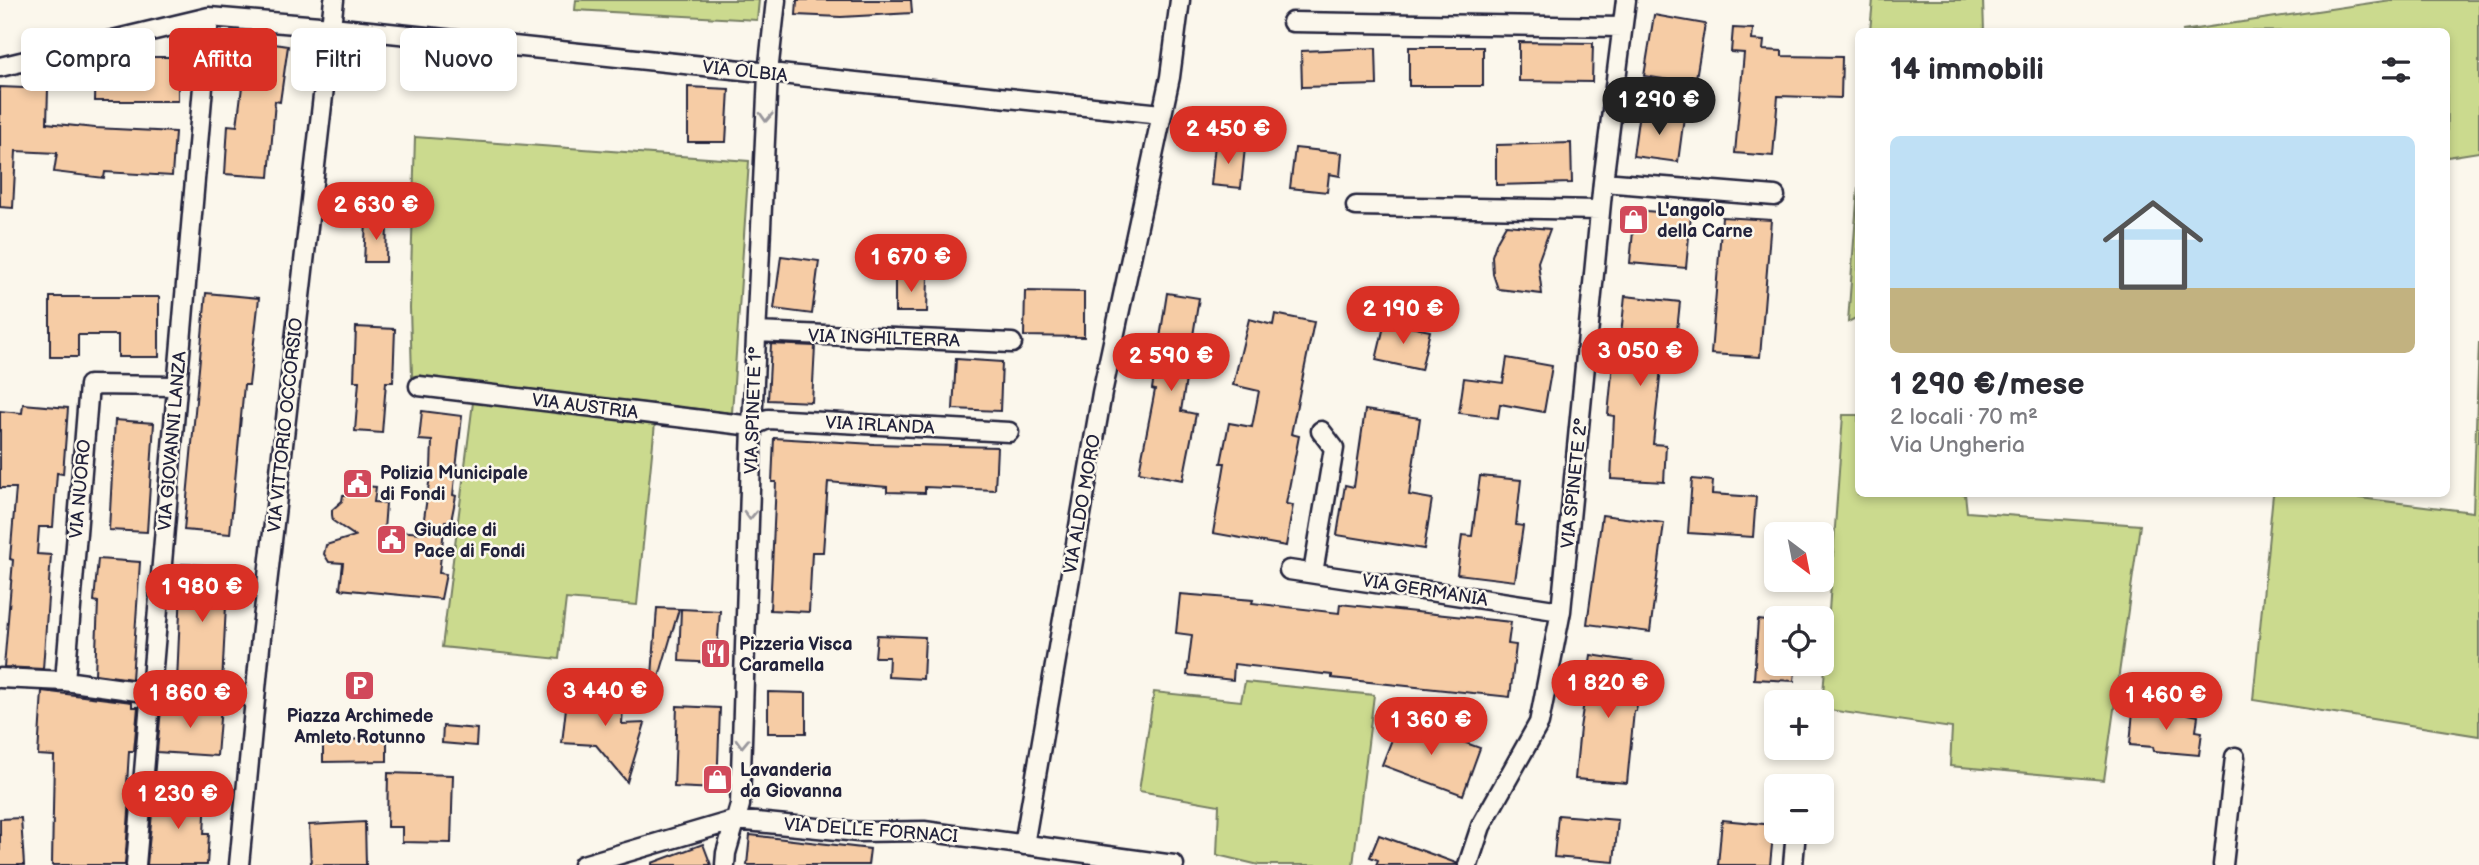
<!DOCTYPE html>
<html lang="it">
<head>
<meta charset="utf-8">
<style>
	:root { --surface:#fff; --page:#f2f2f3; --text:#2b2b33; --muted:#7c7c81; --line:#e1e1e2; --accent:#d93025 }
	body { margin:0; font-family:"Balsamiq Sans",sans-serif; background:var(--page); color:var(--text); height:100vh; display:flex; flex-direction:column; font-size:26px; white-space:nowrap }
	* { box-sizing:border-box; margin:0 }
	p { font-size:23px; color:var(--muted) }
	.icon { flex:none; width:38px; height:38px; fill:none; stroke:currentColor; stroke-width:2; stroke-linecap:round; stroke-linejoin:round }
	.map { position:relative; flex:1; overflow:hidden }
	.side { position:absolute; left:1855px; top:28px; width:595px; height:469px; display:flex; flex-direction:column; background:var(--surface); border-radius:10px; box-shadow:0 4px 10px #0003 }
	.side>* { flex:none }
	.banner { position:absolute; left:21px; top:28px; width:665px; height:63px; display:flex; gap:14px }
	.needle { width:46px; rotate:148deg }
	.buttons { position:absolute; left:1764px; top:522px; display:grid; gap:14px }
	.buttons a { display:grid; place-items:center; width:70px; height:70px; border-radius:10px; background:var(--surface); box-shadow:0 4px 10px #0003; font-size:35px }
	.price { position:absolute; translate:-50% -60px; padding:0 16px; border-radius:24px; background:var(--accent); color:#fff; font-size:23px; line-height:46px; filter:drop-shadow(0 2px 4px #0008) }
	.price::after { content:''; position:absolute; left:50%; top:42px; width:21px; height:16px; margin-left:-10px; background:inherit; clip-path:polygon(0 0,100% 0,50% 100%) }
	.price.on { background:#222; color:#fff }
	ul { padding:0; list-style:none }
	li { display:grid; align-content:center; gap:14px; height:371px; padding:0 35px }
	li+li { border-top:2px solid var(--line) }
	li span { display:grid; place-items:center; height:217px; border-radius:10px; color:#555 }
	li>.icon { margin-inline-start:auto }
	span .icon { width:126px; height:126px; fill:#fffc; stroke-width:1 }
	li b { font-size:30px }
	h2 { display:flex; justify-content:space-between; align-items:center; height:84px; padding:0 35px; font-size:30px }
	.pill { padding:0 24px; border-radius:10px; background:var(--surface); box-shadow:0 4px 10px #0003; font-size:24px; line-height:63px }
	.pill.on { background:var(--accent); color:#fff }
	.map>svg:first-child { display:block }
	.green { fill:#cbda8e; stroke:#767e64; stroke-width:2 }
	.building { fill:#f6cca5; stroke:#22223b; stroke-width:2 }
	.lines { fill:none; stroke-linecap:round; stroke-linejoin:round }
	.minor-casing { stroke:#22223b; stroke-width:23 }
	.minor { stroke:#fbf7ec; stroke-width:18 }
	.oneway { stroke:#99979c }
	.labels { text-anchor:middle; stroke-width:5; stroke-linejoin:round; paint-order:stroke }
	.street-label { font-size:18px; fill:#22223b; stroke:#fbf7ec }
	.poi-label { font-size:18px; font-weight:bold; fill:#22223b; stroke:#fbf7ec; text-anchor:start }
</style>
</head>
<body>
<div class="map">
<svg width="2479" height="865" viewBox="0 0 2479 865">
	<rect width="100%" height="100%" fill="#fbf7ec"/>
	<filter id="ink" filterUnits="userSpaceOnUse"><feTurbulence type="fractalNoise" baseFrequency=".0143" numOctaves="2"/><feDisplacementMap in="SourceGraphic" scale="14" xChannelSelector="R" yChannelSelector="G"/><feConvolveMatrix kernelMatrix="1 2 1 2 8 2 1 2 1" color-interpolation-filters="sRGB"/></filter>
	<g filter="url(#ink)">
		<!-- green -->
		<path class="green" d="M576 0H759L757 20 575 10Z
			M1873 0H1983L1984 31H1870Z
			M2391 0H2479V152L2447 157 2446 32 2182 31Z
			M415 137 749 161 732 413 412 376 410 308Z
			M1858 187V317L1848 322Z
			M2479 342V736L2253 700 2273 494H2328L2473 512Z
			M473 402 655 423 637 605 566 599 559 659 442 647Z
			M1843 415H1858V494H1965L1967 512 2140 525 2104 780 1950 766 1952 728 1822 709Z
			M1245 682 1374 695 1353 865H1259L1217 855 1219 805 1139 791 1154 692 1241 701Z"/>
		<!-- building -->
		<path class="building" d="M797 0H911L912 13 841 17 796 15Z
			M1654 15 1705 24 1695 84 1644 76Z
			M1733 28 1753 29 1752 40 1764 41 1763 50 1782 51V56L1842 57 1841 98 1778 96 1773 156 1735 153 1744 53 1731 52Z
			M248 40 288 46 280 102 275 101 269 177 225 174 228 125 237 126Z
			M1519 42 1593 43 1592 82 1519 81Z
			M1409 47H1483V86H1409Z
			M1376 48 1377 85 1302 87 1301 51Z
			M141 57H178V101H95L96 61H141Z
			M0 87 48 89 47 123 95 128 175 132 172 176 105 172 104 178 54 172 57 153 16 151 13 208 0 207Z
			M688 87 729 89 726 142H688Z
			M1639 112 1684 117 1678 162 1633 156Z
			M1571 143 1572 183 1496 185V145Z
			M1215 144 1245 147 1241 188 1211 185Z
			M1295 148 1342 153 1340 176 1329 174 1327 192 1290 188Z
			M1635 210 1691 215 1686 268 1630 263Z
			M1722 217 1771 220 1760 357 1711 354Z
			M366 221 387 222 386 262H364Z
			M1506 225 1550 229 1538 262 1542 294 1498 289 1493 274 1492 256 1497 241Z
			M781 256 819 261 812 314 774 309Z
			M895 276H928L927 312H895Z
			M1025 291 1084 292V337L1024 336Z
			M206 293 259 298 249 385H244L230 534 184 530Z
			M1167 293 1199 298 1181 411 1196 414 1183 480 1139 472 1155 390 1152 389Z
			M1625 296 1680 302 1676 340 1664 339 1653 444 1666 445 1664 482 1611 479 1614 416 1608 415 1613 363 1618 364Z
			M50 297H159V357H118V335H78V357H50Z
			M1275 314 1314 322 1291 434 1299 436 1286 504 1293 505 1286 546 1213 533 1225 463H1221L1229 423 1252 427 1259 391 1233 385 1249 319 1273 325Z
			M1385 322 1430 331 1421 370 1376 360Z
			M356 327 395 329 393 382H386L382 433 355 431 359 381H354Z
			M771 344 815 346 812 402 768 400Z
			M1507 358 1552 366 1544 412 1500 404 1498 418 1459 413 1464 378 1503 383Z
			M956 359 1002 362 1000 411 953 409Z
			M23 404 68 408 63 474 57 473 53 527H39L37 554 51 555 43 669 4 667 13 560 10 559 16 488H0V411L22 413Z
			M1365 410 1420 418 1409 495 1432 499 1424 549 1337 535 1345 485 1354 487Z
			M422 411 462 416 453 495 456 496 451 521H445L439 573 446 574 441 599 340 589 343 563 329 562 324 554 326 545 355 536 333 521 332 515V510L342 501 343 495H349L351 485 376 487 374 502 386 503 384 530 422 533 431 469 432 441 419 440Z
			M115 420 154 423 147 532 109 530Z
			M774 438 874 444 997 447 995 490 925 487V493L887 492V487L828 482 823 552H812L809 612 770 610 776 482H772Z
			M1480 476 1521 480 1516 525 1523 526 1515 581 1457 574 1462 535 1472 536Z
			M1692 479 1713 481 1712 494 1756 497 1753 537 1688 533Z
			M1602 515 1664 523 1650 632 1587 624Z
			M98 559 140 562 132 679 95 674 98 602 94 601Z
			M182 564 228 566 222 684 177 682Z
			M1180 594 1253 600 1252 603 1339 613 1340 604 1511 622 1508 644 1516 645 1510 697 1332 678V675L1234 664 1233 680 1187 675 1192 635 1176 633Z
			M657 608 679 609 659 677 652 676Z
			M681 609 720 611 716 663 679 661Z
			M1758 620 1776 622V663H1796L1794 681 1754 679Z
			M877 635 925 637 923 679 888 677 889 657H875Z
			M1591 655 1643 663 1636 711H1634L1627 783 1575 779 1580 728Z
			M588 688H624L622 724 645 723 627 782 596 745 562 743 566 708 586 706Z
			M42 691 132 702V707H138L134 751H129L127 785H131L125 865H52L54 756 38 755Z
			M768 692 806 693V733H768Z
			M175 705 221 706 217 756 157 752 161 709H175Z
			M677 706 720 708 717 789 674 787Z
			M2133 710 2167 714 2174 711 2198 716 2196 731 2202 732 2199 755 2154 751 2153 747 2130 745Z
			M1400 719 1480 748 1463 795 1382 765Z
			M443 726 477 729 476 746 442 743Z
			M387 739V761L323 762V740Z
			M388 773 453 775 451 843 402 842V827H387Z
			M154 793 206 796 204 834H209L207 865H147Z
			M1558 815 1618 820 1614 862 1554 857Z
			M21 818 24 865H0V819Z
			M1722 820 1774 825 1770 865H1718Z
			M365 822 366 865H311L309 825Z
			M750 835 870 849 868 865H747Z
			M1379 835 1456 863V865H1376L1378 860 1370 857Z
			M703 844 711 865H652V863Z"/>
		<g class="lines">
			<defs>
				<path id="minor" d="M1292 22 1622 27
					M0 67 209 17 332 27 1161 114
					M1603 182 1775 196
					M1356 206 1600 210
					M756 332 1012 343
					M419 386 752 426 768 419 1009 432
					M1289 570 1561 611
					M1313 573 1334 448 1321 431
					M0 678 65 681 152 693 255 696
					M65 681 89 385 176 386
					M1024 845 1102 393 1170 77 1180 0
					M136 865 209 17
					M239 865 261 637 334 0
					M583 865 736 820 858 832 924 831 1174 865
					M725 865 726 853 740 805 752 426 768 73 776 0
					M1468 865 1481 826 1539 723 1561 611 1603 182 1626 0
					M1793 865 1796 831
					M2223 865 2235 757"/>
			</defs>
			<!-- minor casing -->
			<use href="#minor" class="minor-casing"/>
			<!-- minor -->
			<use href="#minor" class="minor"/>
		</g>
		<!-- one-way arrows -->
		<defs><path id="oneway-chevron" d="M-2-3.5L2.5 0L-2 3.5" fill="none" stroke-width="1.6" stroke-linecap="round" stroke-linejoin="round" transform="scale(1.75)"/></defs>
		<g class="oneway">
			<use href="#oneway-chevron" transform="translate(766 117) rotate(93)"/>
			<use href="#oneway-chevron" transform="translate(750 515) rotate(92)"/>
			<use href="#oneway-chevron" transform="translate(742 743) rotate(92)"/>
		</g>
	</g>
	<!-- icons -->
	<defs>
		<symbol id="shop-square" viewBox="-11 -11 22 22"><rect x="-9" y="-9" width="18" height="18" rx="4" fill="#d1495b" stroke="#fbf7ec"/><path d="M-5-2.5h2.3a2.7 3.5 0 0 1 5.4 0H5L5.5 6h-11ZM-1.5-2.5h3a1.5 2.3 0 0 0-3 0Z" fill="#fff"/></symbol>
		<symbol id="civic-square" viewBox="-11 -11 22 22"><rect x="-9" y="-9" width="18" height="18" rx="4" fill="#d1495b" stroke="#fbf7ec"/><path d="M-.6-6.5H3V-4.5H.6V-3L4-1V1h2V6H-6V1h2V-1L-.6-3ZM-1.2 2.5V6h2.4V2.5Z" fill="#fff"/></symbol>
		<symbol id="restaurant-square" viewBox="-11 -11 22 22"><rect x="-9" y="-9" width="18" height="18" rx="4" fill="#d1495b" stroke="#fbf7ec"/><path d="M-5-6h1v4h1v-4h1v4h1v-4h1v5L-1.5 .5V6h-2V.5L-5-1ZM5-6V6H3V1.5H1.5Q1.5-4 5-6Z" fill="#fff"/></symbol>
		<symbol id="parking-square" viewBox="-11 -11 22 22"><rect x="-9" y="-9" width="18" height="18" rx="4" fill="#d1495b" stroke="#fbf7ec"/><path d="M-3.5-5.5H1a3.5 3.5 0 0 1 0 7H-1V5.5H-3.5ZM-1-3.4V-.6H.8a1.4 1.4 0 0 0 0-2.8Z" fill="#fff"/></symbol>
	</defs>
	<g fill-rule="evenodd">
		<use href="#shop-square" x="1616" y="202" width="35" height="35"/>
		<use href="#civic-square" x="340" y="466" width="35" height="35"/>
		<use href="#civic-square" x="374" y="522" width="35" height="35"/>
		<use href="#restaurant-square" x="698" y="636" width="35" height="35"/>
		<use href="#parking-square" x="342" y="668" width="35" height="35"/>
		<use href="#shop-square" x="700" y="762" width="35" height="35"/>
	</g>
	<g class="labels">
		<!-- street labels -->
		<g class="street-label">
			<text transform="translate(745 71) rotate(6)" y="6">VIA OLBIA</text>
			<text transform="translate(884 338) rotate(2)" y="6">VIA INGHILTERRA</text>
			<text transform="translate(585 406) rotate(7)" y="6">VIA AUSTRIA</text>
			<text transform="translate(753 410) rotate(-88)" y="6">VIA SPINETE 1°</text>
			<text transform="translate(285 425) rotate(-84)" y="6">VIA VITTORIO OCCORSIO</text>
			<text transform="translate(880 425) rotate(3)" y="6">VIA IRLANDA</text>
			<text transform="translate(172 441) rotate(-85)" y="6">VIA GIOVANNI LANZA</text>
			<text transform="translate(1574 483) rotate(-84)" y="6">VIA SPINETE 2°</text>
			<text transform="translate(80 489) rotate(-85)" y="6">VIA NUORO</text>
			<text transform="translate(1082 504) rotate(-80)" y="6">VIA ALDO MORO</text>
			<text transform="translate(1425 590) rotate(9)" y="6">VIA GERMANIA</text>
			<text transform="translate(871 830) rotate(4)" y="6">VIA DELLE FORNACI</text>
		</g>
		<!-- poi labels -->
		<g class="poi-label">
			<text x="1657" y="216">L'angolo<tspan x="1657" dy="21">della Carne</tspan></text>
			<text x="380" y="479">Polizia Municipale<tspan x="380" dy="21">di Fondi</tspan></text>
			<text x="414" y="536">Giudice di<tspan x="414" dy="21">Pace di Fondi</tspan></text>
			<text x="739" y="650">Pizzeria Visca<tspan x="739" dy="21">Caramella</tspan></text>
			<text x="360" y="722" text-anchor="middle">Piazza Archimede<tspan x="360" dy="21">Amleto Rotunno</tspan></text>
			<text x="740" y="776">Lavanderia<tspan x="740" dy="21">da Giovanna</tspan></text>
		</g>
	</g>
</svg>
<div class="buttons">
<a><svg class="needle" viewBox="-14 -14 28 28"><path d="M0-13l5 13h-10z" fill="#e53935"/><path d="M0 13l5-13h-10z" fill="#7c7c81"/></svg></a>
<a><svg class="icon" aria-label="locate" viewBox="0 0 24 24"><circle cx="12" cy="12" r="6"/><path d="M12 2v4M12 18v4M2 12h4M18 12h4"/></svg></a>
<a>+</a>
<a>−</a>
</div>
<b class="price on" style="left:1659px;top:137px">1 290 €</b>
<b class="price" style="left:1228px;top:166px">2 450 €</b>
<b class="price" style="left:376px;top:242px">2 630 €</b>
<b class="price" style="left:911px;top:294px">1 670 €</b>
<b class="price" style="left:1403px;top:346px">2 190 €</b>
<b class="price" style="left:1640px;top:388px">3 050 €</b>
<b class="price" style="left:1171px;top:393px">2 590 €</b>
<b class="price" style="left:202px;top:624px">1 980 €</b>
<b class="price" style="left:1608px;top:720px">1 820 €</b>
<b class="price" style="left:605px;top:728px">3 440 €</b>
<b class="price" style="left:190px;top:730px">1 860 €</b>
<b class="price" style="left:2166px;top:732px">1 460 €</b>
<b class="price" style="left:1431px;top:757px">1 360 €</b>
<b class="price" style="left:178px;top:831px">1 230 €</b>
<div class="banner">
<a class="pill">Compra</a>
<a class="pill on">Affitta</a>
<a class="pill">Filtri</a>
<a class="pill">Nuovo</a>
</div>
<section class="side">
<h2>14 immobili<svg class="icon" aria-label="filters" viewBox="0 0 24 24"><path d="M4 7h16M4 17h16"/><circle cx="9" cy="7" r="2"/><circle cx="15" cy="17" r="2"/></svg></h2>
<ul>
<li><span style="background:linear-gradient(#bfe0f5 70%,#c2b280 0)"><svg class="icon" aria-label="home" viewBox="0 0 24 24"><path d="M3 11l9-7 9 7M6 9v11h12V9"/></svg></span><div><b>1 290 €/mese</b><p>2 locali · 70 m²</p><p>Via Ungheria</p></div></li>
</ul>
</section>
</div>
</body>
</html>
